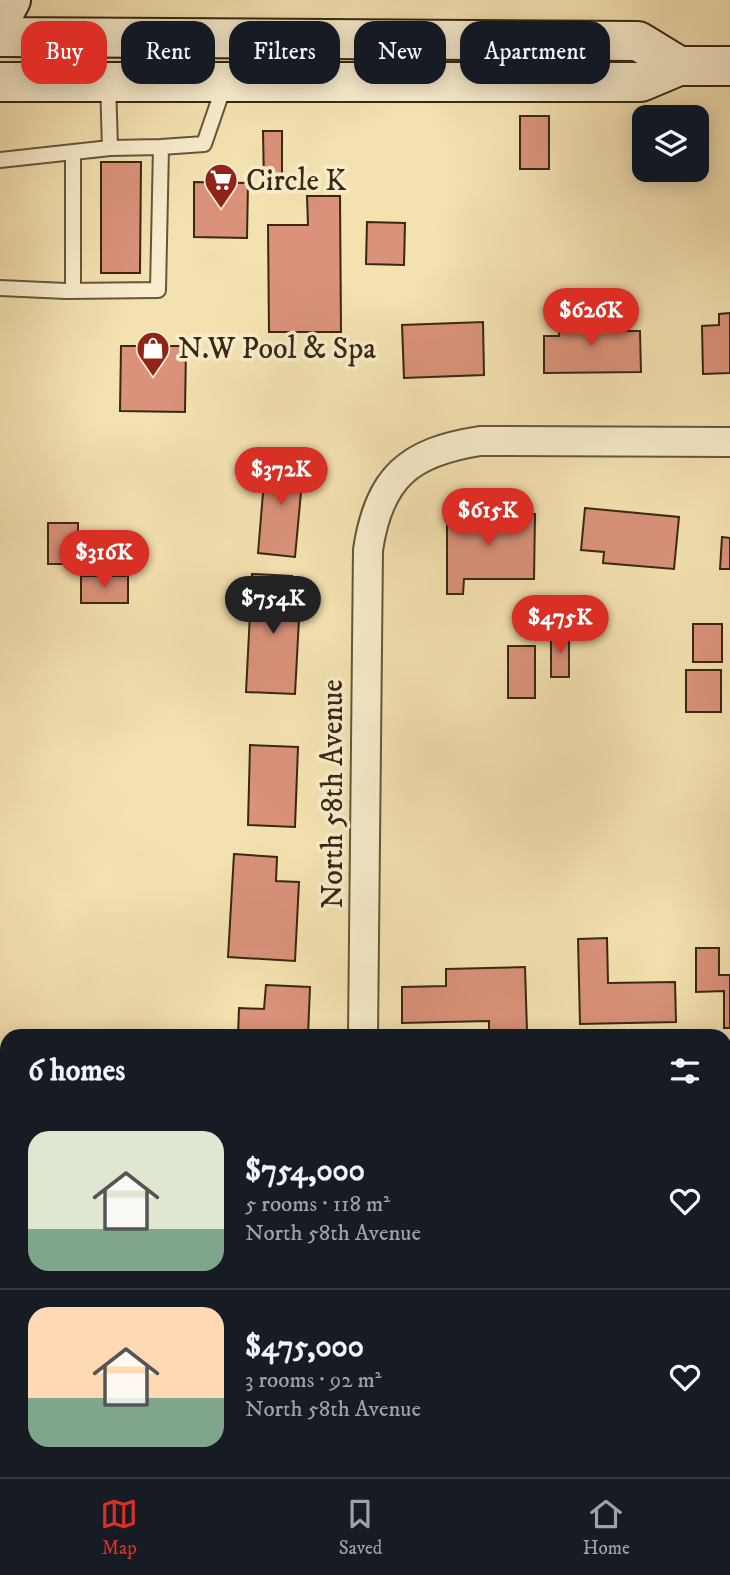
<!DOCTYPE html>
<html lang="en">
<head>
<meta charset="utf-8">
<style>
	:root { --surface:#171b24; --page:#20242c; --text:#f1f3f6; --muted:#9ea1a6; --line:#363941; --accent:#d93025 }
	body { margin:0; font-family:"IM FELL DW Pica",serif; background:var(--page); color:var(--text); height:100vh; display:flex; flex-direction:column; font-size:26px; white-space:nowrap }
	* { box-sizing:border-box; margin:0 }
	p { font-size:23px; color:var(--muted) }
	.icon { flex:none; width:38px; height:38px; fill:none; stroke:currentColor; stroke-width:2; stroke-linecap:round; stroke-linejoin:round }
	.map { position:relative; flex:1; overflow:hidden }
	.drawer { position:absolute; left:0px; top:1029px; width:732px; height:448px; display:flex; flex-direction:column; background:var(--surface); border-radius:21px 21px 0 0; box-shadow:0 4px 18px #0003 }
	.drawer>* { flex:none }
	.guide { position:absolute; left:21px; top:21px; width:690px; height:63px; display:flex; gap:14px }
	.controls { position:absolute; left:632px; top:105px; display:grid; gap:14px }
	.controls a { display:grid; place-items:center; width:77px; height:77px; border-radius:14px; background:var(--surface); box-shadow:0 4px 18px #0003; font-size:35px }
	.price { position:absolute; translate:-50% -60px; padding:0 16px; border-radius:24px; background:var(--accent); color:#fff; font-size:23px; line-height:46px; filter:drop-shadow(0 2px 4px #0008) }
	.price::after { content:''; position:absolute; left:50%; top:42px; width:21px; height:16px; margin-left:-10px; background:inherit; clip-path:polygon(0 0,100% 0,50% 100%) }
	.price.current { background:#222; color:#fff }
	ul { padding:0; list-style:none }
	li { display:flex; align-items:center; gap:21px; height:175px; padding:0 28px }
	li+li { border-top:2px solid var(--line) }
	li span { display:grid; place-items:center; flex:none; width:196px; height:140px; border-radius:21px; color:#555 }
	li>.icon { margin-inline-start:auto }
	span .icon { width:84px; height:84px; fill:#fffc; stroke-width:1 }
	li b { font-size:30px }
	h2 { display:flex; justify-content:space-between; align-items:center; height:84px; padding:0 28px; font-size:30px }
	.pill { padding:0 24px; border-radius:21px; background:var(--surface); box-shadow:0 4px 18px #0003; font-size:24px; line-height:63px }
	.pill.current { background:var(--accent); color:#fff }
	.dock { display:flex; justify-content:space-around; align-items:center; height:98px; border-top:2px solid var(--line); background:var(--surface); font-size:19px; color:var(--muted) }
	.dock a { display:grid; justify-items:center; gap:4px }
	.dock .current { color:var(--accent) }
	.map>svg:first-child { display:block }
	.building { fill:#da927a; stroke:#382814; stroke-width:2 }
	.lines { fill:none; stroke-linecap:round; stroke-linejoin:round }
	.service-casing { stroke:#67563b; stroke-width:18 }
	.minor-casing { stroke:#67563b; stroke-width:32 }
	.secondary-casing { stroke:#382814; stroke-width:42 }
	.service { stroke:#f8eccc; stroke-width:14 }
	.minor { stroke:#f8eccc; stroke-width:28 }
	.secondary { stroke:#f8eccc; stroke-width:38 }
	.labels { text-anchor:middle; stroke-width:7; stroke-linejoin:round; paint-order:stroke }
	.poi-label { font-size:30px; fill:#382814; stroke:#f8eccc; text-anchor:start }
	.street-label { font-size:30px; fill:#382814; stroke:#f8eccc }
</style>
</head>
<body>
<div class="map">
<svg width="730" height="1477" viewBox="0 0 730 1477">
	<rect width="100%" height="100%" fill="#f4e1b0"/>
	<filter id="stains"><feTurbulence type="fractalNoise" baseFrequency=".00286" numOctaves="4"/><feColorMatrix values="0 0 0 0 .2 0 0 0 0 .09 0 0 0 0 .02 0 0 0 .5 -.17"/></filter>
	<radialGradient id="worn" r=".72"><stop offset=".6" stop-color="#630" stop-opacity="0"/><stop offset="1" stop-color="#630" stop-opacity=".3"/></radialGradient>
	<!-- building -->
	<path class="building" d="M520 116H549V169H520Z
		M263 131H282V185H264Z
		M101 162H141L140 273H101Z
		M194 182 248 183 247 238 194 237Z
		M307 196H340L341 332H269L268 225H308Z
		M367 222 405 223 404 265 366 264Z
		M730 313V373L703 374 702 326 719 325V314Z
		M596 315V331H640L641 372 544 373V336H559V316Z
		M483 322 484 375 404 378 402 325Z
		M121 346H186L185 412 120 411Z
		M266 457 304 460 295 557 258 553Z
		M447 507 485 508V525L509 526V514H535L534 579H464L463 594H447Z
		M585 508 679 517 674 569 603 563 604 552 581 550Z
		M48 523H78V564H48Z
		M722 537 730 538V569H720Z
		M252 574 292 576 290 600H300L295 694 246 692Z
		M81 576H128V603H81Z
		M693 624H722V662H693Z
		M551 633H569V677H551Z
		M508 646H535V698H508Z
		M686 670H721V712H686Z
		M250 745 298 747 295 827 248 825Z
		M234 854 277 857 276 881 299 882 295 961 228 957Z
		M607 938 608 983 675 982 676 1022 580 1024 578 939Z
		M696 948H719V975H730V1028H724V991L696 992Z
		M525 967 527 1031 489 1032V1021L402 1023V987L446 986V969Z
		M266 985 310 987 308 1036H238L239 1008 264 1009Z"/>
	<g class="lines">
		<defs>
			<path id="service" d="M110 148 161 147
				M73 152V291
				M0 160 110 148 108 83
				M0 288 66 291 158 290 161 147 204 144 225 83"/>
			<path id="minor" d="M363 1036 368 550C379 477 409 452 480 441L730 442
				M724 1095H730
				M468 1470V1477"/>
			<path id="secondary" d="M0 21 11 0
				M0 37 638 41 679 66
				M0 82H641L679 66H730"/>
		</defs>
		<!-- service casing -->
		<use href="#service" class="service-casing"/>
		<!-- minor casing -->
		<use href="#minor" class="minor-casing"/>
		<!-- secondary casing -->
		<use href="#secondary" class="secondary-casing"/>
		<!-- service -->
		<use href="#service" class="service"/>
		<!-- minor -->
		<use href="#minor" class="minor"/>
		<!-- secondary -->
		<use href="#secondary" class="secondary"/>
	</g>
	<!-- icons -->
	<defs>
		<symbol id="supermarket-pin" viewBox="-11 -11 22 30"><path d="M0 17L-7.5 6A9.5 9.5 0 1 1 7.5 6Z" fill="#8f2418" stroke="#f8eccc"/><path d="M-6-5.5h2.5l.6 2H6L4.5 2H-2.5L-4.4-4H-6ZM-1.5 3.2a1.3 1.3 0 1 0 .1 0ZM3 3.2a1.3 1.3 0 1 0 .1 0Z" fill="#fff"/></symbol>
		<symbol id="shop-pin" viewBox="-11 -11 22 30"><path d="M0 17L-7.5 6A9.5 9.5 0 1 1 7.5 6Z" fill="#8f2418" stroke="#f8eccc"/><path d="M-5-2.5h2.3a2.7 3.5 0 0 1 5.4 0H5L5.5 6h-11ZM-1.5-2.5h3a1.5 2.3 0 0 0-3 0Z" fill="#fff"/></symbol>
	</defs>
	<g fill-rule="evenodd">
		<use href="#supermarket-pin" x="202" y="161" width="38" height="52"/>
		<use href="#shop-pin" x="134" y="329" width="38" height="52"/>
	</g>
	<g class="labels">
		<!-- poi labels -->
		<g class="poi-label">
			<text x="246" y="190">Circle K</text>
			<text x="178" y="358">N.W Pool &amp; Spa</text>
		</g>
		<!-- street labels -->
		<g class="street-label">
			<text transform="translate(332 794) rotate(-90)" y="10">North 58th Avenue</text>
		</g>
	</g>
	<rect width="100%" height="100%" filter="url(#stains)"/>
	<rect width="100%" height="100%" fill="url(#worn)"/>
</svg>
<div class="controls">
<a><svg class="icon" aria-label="layers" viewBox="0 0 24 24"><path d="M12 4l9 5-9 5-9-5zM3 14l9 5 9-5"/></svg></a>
</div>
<b class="price" style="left:591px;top:348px">$626K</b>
<b class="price" style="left:281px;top:507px">$372K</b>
<b class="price" style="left:488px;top:548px">$615K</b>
<b class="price" style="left:104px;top:590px">$316K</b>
<b class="price current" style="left:273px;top:636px">$754K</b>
<b class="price" style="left:560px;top:655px">$475K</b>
<div class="guide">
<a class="pill current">Buy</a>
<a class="pill">Rent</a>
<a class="pill">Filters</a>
<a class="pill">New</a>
<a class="pill">Apartment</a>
</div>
<section class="drawer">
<h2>6 homes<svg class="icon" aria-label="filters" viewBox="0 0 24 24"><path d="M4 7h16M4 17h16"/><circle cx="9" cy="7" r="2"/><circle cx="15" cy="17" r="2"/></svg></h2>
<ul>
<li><span style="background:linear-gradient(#dfe7d0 70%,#7fa58c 0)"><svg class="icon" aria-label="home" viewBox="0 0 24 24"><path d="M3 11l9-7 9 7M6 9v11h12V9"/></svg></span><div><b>$754,000</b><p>5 rooms · 118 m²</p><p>North 58th Avenue</p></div><svg class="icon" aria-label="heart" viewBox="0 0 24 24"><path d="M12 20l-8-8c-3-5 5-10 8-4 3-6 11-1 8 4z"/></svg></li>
<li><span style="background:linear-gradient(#ffd9b3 65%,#7fa58c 0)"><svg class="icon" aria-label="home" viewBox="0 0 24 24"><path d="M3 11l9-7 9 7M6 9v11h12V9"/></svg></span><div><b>$475,000</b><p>3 rooms · 92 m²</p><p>North 58th Avenue</p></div><svg class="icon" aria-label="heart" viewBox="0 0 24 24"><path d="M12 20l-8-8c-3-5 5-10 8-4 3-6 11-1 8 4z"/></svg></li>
</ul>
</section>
</div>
<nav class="dock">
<a class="current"><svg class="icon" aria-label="map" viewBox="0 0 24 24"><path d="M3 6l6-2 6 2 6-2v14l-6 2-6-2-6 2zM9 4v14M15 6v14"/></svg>Map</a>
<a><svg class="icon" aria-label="saved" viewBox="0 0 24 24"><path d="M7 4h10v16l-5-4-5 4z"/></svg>Saved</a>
<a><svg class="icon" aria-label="home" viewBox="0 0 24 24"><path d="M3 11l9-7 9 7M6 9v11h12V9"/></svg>Home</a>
</nav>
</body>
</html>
